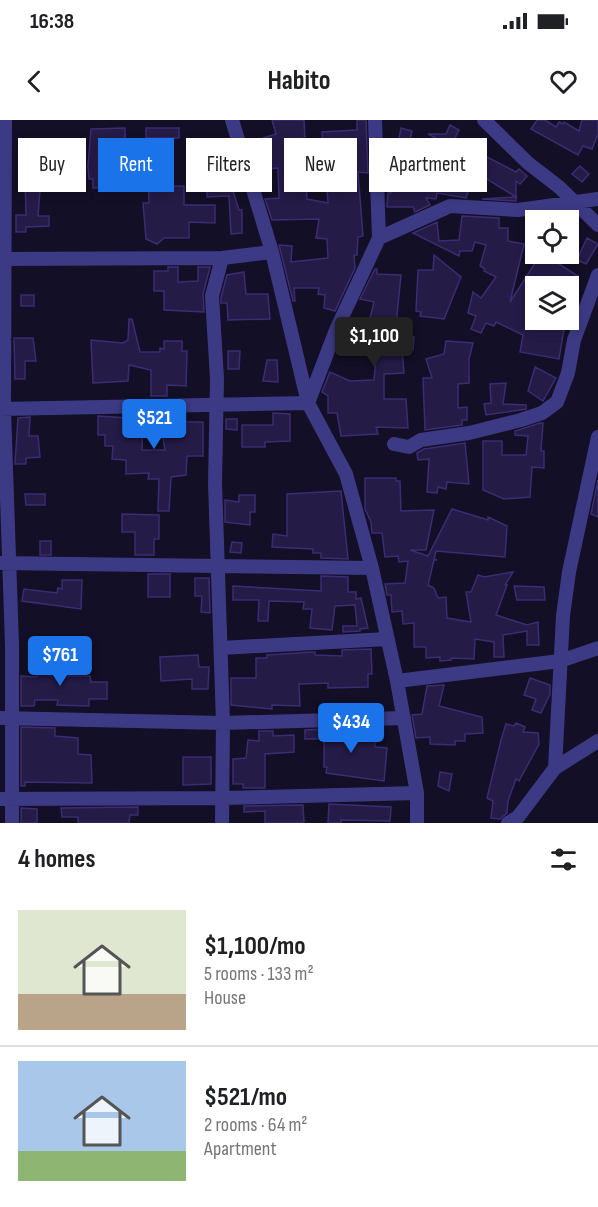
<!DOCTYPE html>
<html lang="en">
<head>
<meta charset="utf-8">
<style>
	:root { --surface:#fff; --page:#f6f6f6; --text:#202124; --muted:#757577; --line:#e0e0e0; --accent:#1a73e8 }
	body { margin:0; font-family:"Sofia Sans Condensed",sans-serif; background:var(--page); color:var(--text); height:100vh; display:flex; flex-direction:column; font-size:22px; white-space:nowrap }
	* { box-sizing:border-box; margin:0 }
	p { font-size:20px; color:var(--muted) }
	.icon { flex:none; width:33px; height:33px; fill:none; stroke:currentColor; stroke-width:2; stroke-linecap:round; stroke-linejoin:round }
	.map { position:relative; height:703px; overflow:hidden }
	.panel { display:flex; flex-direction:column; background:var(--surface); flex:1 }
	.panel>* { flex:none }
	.hud { position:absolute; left:18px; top:18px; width:562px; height:54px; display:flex; gap:12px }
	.buttons { position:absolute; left:525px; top:90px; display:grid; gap:12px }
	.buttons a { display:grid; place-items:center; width:54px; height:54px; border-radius:0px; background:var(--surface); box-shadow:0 3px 9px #0003; font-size:30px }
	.price { position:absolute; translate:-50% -51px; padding:0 14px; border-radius:6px; background:var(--accent); color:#fff; font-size:20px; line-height:39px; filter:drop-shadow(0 2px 3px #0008) }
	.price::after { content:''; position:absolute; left:50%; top:36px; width:18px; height:14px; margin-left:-9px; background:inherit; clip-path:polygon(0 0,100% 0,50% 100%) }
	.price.active { background:#222; color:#fff }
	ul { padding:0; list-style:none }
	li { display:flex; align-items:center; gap:18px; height:150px; padding:0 18px }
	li+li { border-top:2px solid var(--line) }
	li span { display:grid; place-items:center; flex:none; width:168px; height:120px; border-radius:0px; color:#555 }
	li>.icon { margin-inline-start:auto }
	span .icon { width:72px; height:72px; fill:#fffc; stroke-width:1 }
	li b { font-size:26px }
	h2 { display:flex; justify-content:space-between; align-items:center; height:72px; padding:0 18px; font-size:26px }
	.chip { padding:0 21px; border-radius:0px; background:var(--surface); box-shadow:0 3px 9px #0003; font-size:21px; line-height:54px }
	.chip.active { background:var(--accent); color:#fff }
	.status { display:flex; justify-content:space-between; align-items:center; height:42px; padding:0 30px; background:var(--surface); direction:ltr }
	.status svg { height:16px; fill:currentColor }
	header { display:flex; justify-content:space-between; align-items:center; height:78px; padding:0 18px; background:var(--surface); font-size:27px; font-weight:700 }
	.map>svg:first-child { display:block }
	.building { fill:#241b47; stroke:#3b2d73; stroke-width:1.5 }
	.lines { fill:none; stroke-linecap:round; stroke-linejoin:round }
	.street { stroke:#3d3a85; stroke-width:14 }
</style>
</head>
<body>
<div class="status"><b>16:38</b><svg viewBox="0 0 49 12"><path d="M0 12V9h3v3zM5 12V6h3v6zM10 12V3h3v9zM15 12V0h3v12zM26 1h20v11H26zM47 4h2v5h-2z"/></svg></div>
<header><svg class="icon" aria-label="back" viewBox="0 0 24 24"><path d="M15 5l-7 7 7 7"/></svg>Habito<svg class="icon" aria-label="heart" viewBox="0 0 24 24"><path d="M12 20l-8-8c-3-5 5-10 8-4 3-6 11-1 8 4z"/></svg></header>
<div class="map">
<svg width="598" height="703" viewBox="0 0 598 703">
	<rect width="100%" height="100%" fill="#130f26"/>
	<!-- building -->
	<path class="building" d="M272 0H304L306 41H303V64H306L307 79 328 83 322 12 357 10V0H366L368 53 358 52 363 116 358 117 357 135H354L355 148 335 191 324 188 325 175 318 174 319 168H294L295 181H293L279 125 292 126 291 142 318 139 328 138 327 119 316 118 319 99 272 100 265 79 279 78 278 48 258 50 253 38 265 35 263 18 276 14Z
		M537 0H545L556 7 559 2 563 4 564 2 579 11 582 0H598V14L592 29 583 26 578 35 531 9Z
		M450 5 459 10 451 26 428 14H446Z
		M125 8 126 40 109 41 110 67 93 68V59H89L88 46 91 9Z
		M146 8H179V18H146Z
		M401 8 412 11 410 20 439 26 435 44 474 55 466 78 437 73 436 79 426 78 430 85 415 92 413 87H387L388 73H391V51L412 50 411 31 397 29Z
		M169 37 166 66H184V85H215V103L189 102V118H164L157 124 146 119 143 83H149L148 52H143V38Z
		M487 37 516 52 519 49 527 56 520 64 516 61V81L482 79 516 77 477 53Z
		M580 46 589 54 582 62 572 54Z
		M25 57 41 58 38 96H49V106L26 107V112H16V95H26Z
		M207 65H231L239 90H242V113L231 114 229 76 207 77Z
		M462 96 499 98V108H508V121L524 124 510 182 541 134H555L551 139 578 156 574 166H536V200H540L539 203H565L559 239 520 232 523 215 496 202 494 206 486 203 481 213 471 209 476 196 468 193 473 172 481 178 496 157 484 151 485 149 480 146 486 125 475 122 472 131H460L459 136 413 113 437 102 439 121 459 120Z
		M587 118 598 124 586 144 577 140Z
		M434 135 461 157 444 199 420 196 421 192 416 191 418 150H433Z
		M168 147H178V162L198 161V147H210L203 174 204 192 164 190V171H154V151H168Z
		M375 149H377V154L401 155 395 215 414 217 413 230 402 229 404 253 384 254V279H406L408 308 376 307 378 314 341 316 337 293H328V276L322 272 330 252 350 261 374 260 377 227 364 222 374 182 360 179Z
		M244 152 246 174H268L270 199 228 200 227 183H221V177L227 155Z
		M21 175H34V186H21Z
		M129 199H132L140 232H160V228L164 229V221H182V231H187L186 266 167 265V276H151V250L129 245 128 261 93 263 91 220 123 223 128 220Z
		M14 218H33L36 241H25V259H15Z
		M446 221 473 223 469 239V263L458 264V288L467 287V300H462V305L425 310 423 258H432L426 239 444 234Z
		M228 231H240L239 249H228Z
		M267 240H277L278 262 263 261Z
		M535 247 556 258 543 281 528 271Z
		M506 263 503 284 526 285V289L486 295 484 284 491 283 490 264Z
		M273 293 290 294V321L265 322V327H242V305H273Z
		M98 296 143 299 142 330H165L160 302H203V336H187L186 355 171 357 169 391H158L159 359H148L149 353 126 354V340L112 339 113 326H105V315H98Z
		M30 297 29 316H38L40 337 26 338V344H15L18 298Z
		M226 299H237V310L226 309Z
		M540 303H543L541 331H544V348L532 347 530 377 504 379 483 370V321H502V335H526L528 316 515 315V311Z
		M465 323 469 364 447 362 446 369 438 367 437 373 427 372 429 339 418 340 417 333 424 329Z
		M365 358H396V361H400L401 391 434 390 426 430H410L428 436 452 389 488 400V397L507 406 505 437 436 431 434 439 437 440H434L428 465 434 468 438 478 446 477 447 498 471 502 466 472H471L478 455 484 457 513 452 505 465H507L496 495 527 505 538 502 539 525H527V511L503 515 504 537H494V522L475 519 474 539 451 538V540L440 541V537L426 538V527H414V503L403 504 402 491 392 492 391 475H387L385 464 405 463 408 441 399 442 398 436 385 437 382 413H372L371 402 365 389Z
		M598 360V397L591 394Z
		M341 371 348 439 321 438V433H313V429L272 427 273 414 287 416V374Z
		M25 374H45V385H26Z
		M239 375H255V392H250V405L225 402V380L239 382Z
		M122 394 159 395V419H154V435H135V412H122Z
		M40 421H51V435H40Z
		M232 422 242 423 241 433 230 432Z
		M148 454H170V477H148Z
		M321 456 348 457V472H356V479L361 478 368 508 360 509V511L343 512V506H357L355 485 335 486 332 510 310 508 312 489H303L304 482 269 481 268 501H258L259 480H233V466L321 471Z
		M195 458H209L210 493 201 492 202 476H195Z
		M62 460H82L81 489 22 481 24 469 57 473 58 468 62 469Z
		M514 466 544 467 545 480H517Z
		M371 529 372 554H368V567L328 568V563L299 564 300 586 272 585V589L231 585V558H256V538H267V535L312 532H315V535L342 536V530Z
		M198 535 199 547H209L208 569H192V559L161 561 160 537Z
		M36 544H67V556H90L91 562H107V579H89V586L57 585 58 580H35L34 586H21V556L37 557Z
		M530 558 550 565V574L541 593 532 590 536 579 524 575Z
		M444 565 439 586 482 597 483 613 465 614V621H455V625L430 624V617L416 618 412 595 422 594 427 566Z
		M516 603 525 607 523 612 538 613 539 624 519 661 516 659 508 681 507 693 500 699 491 698 493 681 487 678 501 620 506 604 514 606Z
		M21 607 55 608V616L78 618V634L91 635 92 663 25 662V666H21Z
		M326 609 355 611V615H375V627L387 628 384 661 326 653 327 647H324V619H305V610Z
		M259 611H273V616L294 615V632L265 634V668H243V664H233V639L246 638 248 620 259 621Z
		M183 637H211V664L183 665Z
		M440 652 452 654 449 671 438 666Z
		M329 684 391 687 390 701 341 700V703H328Z
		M303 685 304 703H265V691L244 692V686Z
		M138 687V695H130L129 703H78V697H62L61 688Z
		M21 688 37 689V703H21Z"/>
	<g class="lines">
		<!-- street -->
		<path class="street" d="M5 0 4 289 12 525V703
			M232 0 272 132 308 283 346 354 372 448 397 561 417 673V703
			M375 0 379 118 450 86 518 90 598 79
			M484 0 528 43 559 67 598 105
			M0 139 222 138 272 132
			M0 289 308 283 336 210 379 118
			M394 324 409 327 421 320 469 313 521 300 542 293 557 282 568 253 574 220 598 155
			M0 443 372 448
			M221 528 387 519
			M397 561 560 541 598 528
			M0 598 223 603 404 598
			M555 648 563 496 569 452 598 317
			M0 679 222 678 417 673
			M222 703 223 603 215 363 217 259 212 176 222 138
			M508 703 518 697 555 648 598 621"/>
	</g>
</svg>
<div class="buttons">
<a><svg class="icon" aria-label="locate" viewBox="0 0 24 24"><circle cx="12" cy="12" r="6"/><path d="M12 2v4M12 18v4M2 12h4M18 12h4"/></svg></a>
<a><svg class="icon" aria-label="layers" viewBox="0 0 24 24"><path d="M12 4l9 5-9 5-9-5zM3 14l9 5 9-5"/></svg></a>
</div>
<b class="price active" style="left:374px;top:248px">$1,100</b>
<b class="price" style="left:154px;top:330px">$521</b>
<b class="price" style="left:60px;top:567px">$761</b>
<b class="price" style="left:351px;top:634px">$434</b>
<div class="hud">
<a class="chip">Buy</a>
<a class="chip active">Rent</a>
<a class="chip">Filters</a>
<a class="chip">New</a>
<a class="chip">Apartment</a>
</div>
</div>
<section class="panel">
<h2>4 homes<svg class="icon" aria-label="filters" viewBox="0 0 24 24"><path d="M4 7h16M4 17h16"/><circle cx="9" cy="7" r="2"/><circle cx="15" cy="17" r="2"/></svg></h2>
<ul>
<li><span style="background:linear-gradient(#dfe7d0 70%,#b9a48a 0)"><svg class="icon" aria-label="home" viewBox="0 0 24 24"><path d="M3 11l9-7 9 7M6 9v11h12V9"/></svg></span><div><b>$1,100/mo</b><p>5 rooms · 133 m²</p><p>House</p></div></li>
<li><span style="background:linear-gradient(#a9c7e8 75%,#8fb573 0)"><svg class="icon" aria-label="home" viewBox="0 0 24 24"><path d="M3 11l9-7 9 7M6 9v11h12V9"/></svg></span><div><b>$521/mo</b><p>2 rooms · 64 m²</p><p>Apartment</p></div></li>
</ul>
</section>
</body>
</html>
